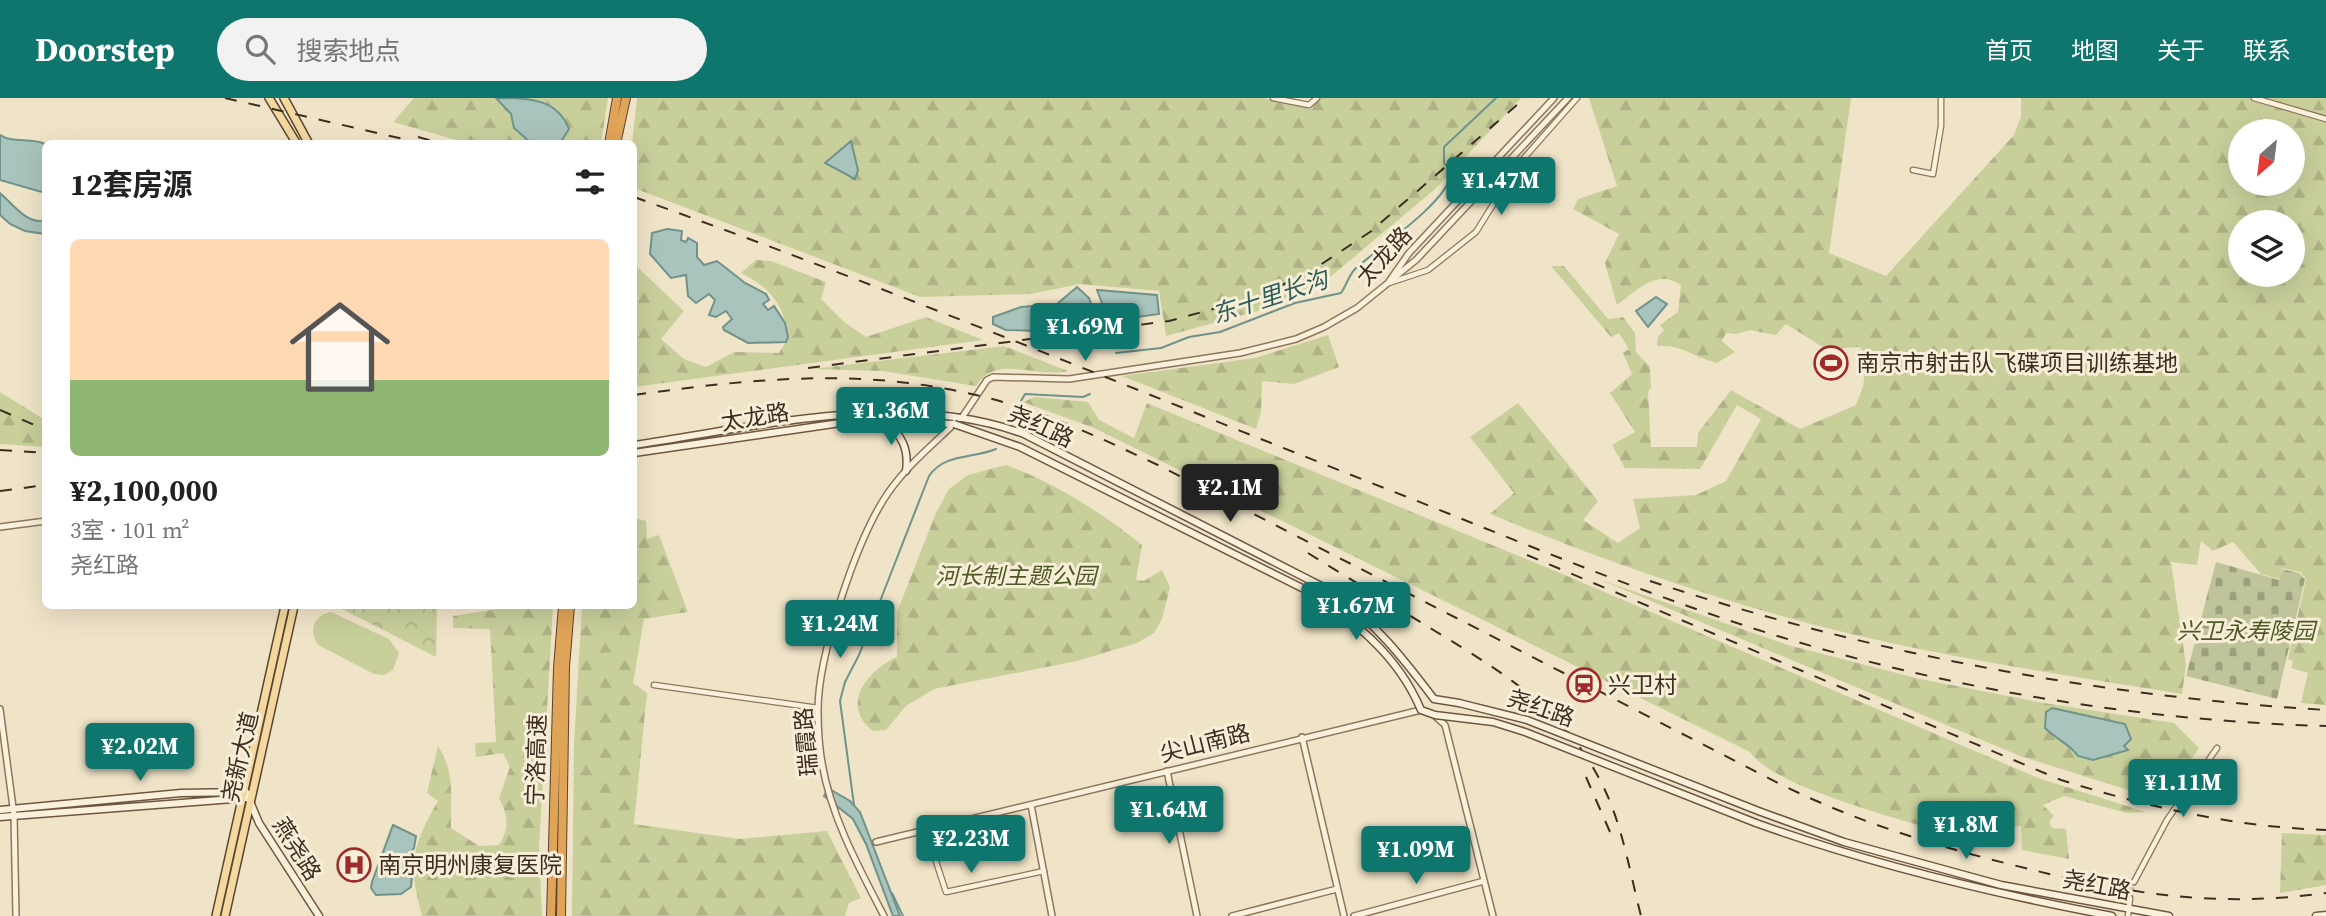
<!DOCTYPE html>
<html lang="zh">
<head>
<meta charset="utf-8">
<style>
	:root { --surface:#fff; --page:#f2f2f2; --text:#222; --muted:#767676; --line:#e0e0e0; --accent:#0f766e }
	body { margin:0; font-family:"Source Serif 4","Noto Sans SC",serif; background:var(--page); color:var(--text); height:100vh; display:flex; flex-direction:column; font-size:26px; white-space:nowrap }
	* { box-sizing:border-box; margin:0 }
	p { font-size:23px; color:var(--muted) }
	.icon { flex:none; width:38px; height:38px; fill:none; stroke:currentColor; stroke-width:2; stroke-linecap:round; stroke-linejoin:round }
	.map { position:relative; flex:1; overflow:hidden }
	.side { position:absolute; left:42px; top:42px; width:595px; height:469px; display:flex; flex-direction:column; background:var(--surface); border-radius:10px; box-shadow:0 7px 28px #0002 }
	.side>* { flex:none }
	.needle { width:46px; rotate:208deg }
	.tools { position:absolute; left:2228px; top:21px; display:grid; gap:14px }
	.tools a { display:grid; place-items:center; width:77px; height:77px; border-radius:50%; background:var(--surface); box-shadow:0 7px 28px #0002; font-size:35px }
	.price { position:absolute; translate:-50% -60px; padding:0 16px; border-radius:7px; background:var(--accent); color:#fff; font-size:23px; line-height:46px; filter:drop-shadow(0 2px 4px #0008) }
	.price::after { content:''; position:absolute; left:50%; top:42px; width:21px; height:16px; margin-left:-10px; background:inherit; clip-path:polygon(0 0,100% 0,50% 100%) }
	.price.active { background:#222; color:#fff }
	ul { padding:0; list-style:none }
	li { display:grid; align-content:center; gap:14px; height:371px; padding:0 28px }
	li+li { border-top:2px solid var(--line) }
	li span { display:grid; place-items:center; height:217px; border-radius:10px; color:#555 }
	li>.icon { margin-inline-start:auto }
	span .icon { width:126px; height:126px; fill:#fffc; stroke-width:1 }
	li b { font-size:30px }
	h2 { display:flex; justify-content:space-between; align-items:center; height:84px; padding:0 28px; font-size:30px }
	header { display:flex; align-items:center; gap:42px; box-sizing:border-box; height:98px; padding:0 35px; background:var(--accent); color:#fff }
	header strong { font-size:33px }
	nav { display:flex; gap:38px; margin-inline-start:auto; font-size:24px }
	.search { width:490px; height:63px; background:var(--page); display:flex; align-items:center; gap:18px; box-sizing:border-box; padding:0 24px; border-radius:38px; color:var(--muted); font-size:26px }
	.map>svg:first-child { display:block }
	.forest { fill:url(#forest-firs); fill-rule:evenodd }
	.cemetery { fill:url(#cemetery-stones) }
	.park { fill:url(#park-crowns) }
	.garden { fill:#c9cf9b }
	.water { fill:#a9c4bc; stroke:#6f938a; stroke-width:2 }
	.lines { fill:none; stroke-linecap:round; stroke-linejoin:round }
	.stream { stroke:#6f938a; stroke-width:2 }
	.minor-tunnel { stroke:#ccc0a6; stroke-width:4.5; stroke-dasharray:4.5 2; stroke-linecap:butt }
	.minor-casing { stroke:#8d765c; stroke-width:7 }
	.tertiary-casing { stroke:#8d765c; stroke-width:8 }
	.secondary-casing { stroke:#6f573f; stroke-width:9 }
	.primary-casing { stroke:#5b4430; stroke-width:10 }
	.motorway-casing { stroke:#5b4430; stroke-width:10 }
	.minor { stroke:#faf1dc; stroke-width:4.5 }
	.tertiary { stroke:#faf1dc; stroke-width:5 }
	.secondary { stroke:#faf1dc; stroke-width:6 }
	.primary { stroke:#f3d9a0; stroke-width:7 }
	.motorway { stroke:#e0a458; stroke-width:8 }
	.rail { stroke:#3d2e20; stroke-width:2; stroke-dasharray:12 12; stroke-linecap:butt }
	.secondary-bridge-casing { stroke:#6f573f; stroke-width:9; stroke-linecap:butt }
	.secondary-bridge { stroke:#faf1dc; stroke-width:6 }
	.labels { text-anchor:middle; stroke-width:6; stroke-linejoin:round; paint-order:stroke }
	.street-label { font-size:23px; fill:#3d2e20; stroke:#f7eed8 }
	.poi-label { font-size:23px; fill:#3d2e20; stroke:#f7eed8; text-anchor:start }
	.park-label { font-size:23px; font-style:italic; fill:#4d5a26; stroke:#f7eed8 }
	.water-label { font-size:24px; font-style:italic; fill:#2f5d5a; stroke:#f7eed8 }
</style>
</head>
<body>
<header>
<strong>Doorstep</strong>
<div class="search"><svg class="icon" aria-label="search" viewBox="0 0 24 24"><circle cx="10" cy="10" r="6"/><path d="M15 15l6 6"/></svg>搜索地点</div>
<nav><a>首页</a><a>地图</a><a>关于</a><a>联系</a></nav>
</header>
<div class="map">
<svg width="2326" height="818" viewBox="0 0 2326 818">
	<defs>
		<pattern id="forest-firs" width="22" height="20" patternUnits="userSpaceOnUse" patternTransform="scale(1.75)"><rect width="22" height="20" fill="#c9cf9b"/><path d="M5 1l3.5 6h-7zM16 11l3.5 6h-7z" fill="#aeb285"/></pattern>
		<pattern id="cemetery-stones" width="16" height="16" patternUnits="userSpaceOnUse" patternTransform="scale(1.75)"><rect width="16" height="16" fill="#bfc49a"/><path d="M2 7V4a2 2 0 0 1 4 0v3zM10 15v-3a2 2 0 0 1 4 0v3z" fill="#9ca07d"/></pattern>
		<pattern id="park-crowns" width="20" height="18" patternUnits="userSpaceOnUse" patternTransform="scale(1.75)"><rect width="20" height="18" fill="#c9cf9b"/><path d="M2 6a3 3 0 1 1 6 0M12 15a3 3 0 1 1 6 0" fill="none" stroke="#aeb285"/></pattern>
	</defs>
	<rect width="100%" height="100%" fill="#f0e4c8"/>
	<!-- forest -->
	<path class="forest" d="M414 0H608L601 45H467L393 24Z
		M637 0H1263L1311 11 1319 0H1521L1434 92 1329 180 1261 212 1166 238 1159 193 1080 186 1031 196 920 199 634 90 632 46Z
		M1589 0H1851L1829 155 1886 178 2014 37 2021 19V0H2326V607L2301 605 2308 575 2291 570 2293 563 2288 561 2306 481 2300 474 2282 470 2279 481 2261 476 2233 444 2213 453 2201 443 2197 467 2171 464 2186 567 2182 596C2058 576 1933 558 1811 526 1701 497 1595 459 1490 416L1514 395 1470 339 1518 305 1598 403 1583 422 1618 445 1640 430 1633 401 1696 397 1726 383 1761 321 1737 307 1700 371 1625 370 1612 347 1635 334 1610 295 1632 276 1623 255 1629 251 1619 235 1611 239 1551 168H1564L1608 221 1623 219 1635 235 1636 254 1650 269 1651 289 1648 294 1651 349H1697L1698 335 1731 292 1800 331 1856 307 1863 289 1867 256 1859 249 1844 250 1837 258 1786 226 1776 237 1750 232 1736 236 1726 235 1722 243 1735 254 1717 265C1695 260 1681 246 1657 248L1658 239 1664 232 1660 227 1678 214 1681 187C1657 170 1636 193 1617 207L1605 165 1619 136 1573 111 1578 101 1617 88ZM2240 33H2292V86H2240ZM2240 124H2292V177H2240Z
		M756 162 771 163 826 184 821 201 844 224 866 239 926 219 983 242 634 289V166L684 213 661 241 684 261 706 269 734 254 779 255 789 239C782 205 772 191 741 175Z
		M1328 237 1339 269 1294 286 1262 283 1261 314 1256 331 1122 278 1255 260Z
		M1004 248 1068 273C1033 281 997 255 976 288L882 273 812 271Z
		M0 294 45 322V349L0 346Z
		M1035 299 1088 304 1099 322 1134 340 1147 305 1553 472 2038 680 2146 714 2127 715 2064 698 2043 707 2054 718 2049 724 2052 730 2066 731 2069 761 2022 752 2021 728 1994 729 1953 719 1945 735C1901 721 1773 689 1750 654L1094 330 1023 304Z
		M1006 367C1052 383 1104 416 1142 447L1136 482 1144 483 1162 472 1170 489 1162 521 1154 535 1137 545 1077 563 934 591 906 608 886 632 873 633C839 607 868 572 897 559V514L936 415 949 391 968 377Z
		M634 420 646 423 647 441 659 437 688 514 644 521 633 585 647 595 634 726 740 741 827 733 861 800 849 805 845 818H572L574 646 582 508H634Z
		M1601 482 1788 547 1920 581 2044 605 2174 625 2199 650 2163 703 2020 658Z
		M516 508H553L539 749 542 818H422C408 766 411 750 438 703L427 695 438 648C456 675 450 700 451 730L479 748 499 747C510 730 508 718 499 700L510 669 503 655 476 659 475 645 496 644 490 531 453 530V518Z
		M2282 735 2326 737V787L2280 795Z"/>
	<!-- cemetery -->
	<path class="cemetery" d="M2216 464 2279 482 2282 471 2299 475 2305 481 2277 601 2186 578Z"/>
	<!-- park -->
	<path class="park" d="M336 508H437L436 559Z"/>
	<!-- garden -->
	<path class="garden" d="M331 514 389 541 399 555 393 572 384 577 374 576 318 547C308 532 314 517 331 514Z"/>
	<!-- water -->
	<path class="water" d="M496 0C528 0 557 0 569 31L560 45H531L514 30 511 16Z
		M0 37C14 46 30 39 45 46V95L0 82Z
		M851 43 858 72 855 81 825 65Z
		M0 95C12 105 28 128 45 122V136L25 133 10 126 0 117Z
		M667 131 682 133 681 142 686 144 688 140 697 145V159L704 167 717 163 745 185 766 196 769 202 763 206 768 212 774 208 785 225 788 239 786 244 748 245 724 232 723 229 732 221 726 213 716 219 709 217 715 202 709 196 696 205 688 198 686 177 671 180 650 156 652 135Z
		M1077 189 1089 200 1095 216 1100 214 1102 205 1097 192 1157 197 1159 216 1039 233 1006 232 993 226V219L1021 209 1057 206Z
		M1656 199 1667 206 1648 229 1636 213Z
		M2052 610 2125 626 2131 641 2124 648 2128 652 2093 662 2078 658C2071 647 2056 641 2045 630L2046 614Z
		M828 690 850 703 860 714 900 818H893L866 746 853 721 824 698Z
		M393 727 416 738 414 750 407 762 412 779 411 789 401 796 376 797 371 790 372 784Z"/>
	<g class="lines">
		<!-- stream -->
		<path class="stream" d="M1116 255 1161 250 1189 239 1220 234 1295 205 1341 195C1346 188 1349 177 1355 171 1379 149 1446 106 1452 75L1444 65V49L1496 0
			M1021 303 1025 296 1083 299 1090 296
			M854 707 840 603 845 584 859 557 929 378C945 355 972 361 996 351
			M892 795 903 818"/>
		<!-- minor-tunnel -->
		<path class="minor-tunnel" d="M2130 800 2134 784"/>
		<defs>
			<path id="minor" d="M1273 0 1309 7 1317 0
				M2254 0 2326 21
				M1913 72 1933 76 1941 28V0
				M1389 185 1428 172 1476 134 1517 68 1577 0
				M654 587 818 610
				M926 733 946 794 1044 773
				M2134 784 2167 722 2217 650
				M2128 818 2130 800"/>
			<path id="tertiary" d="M1390 183 1416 162 1568 0
				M963 318 987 282 993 279 1069 281 1240 255 1296 241 1324 229 1357 210 1388 185 1409 155 1554 0
				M0 429 46 423
				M0 611 14 717 16 818
				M1435 618 1445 627 1493 818
				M1302 639 1344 818
				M1167 673 1197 818
				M1031 707 1052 818
				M876 744 1421 612
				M884 818C859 770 831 719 822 665 819 648 818 629 818 612 818 557 857 440 888 395 906 369 931 348 954 326
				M1232 818 1337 791
				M1354 818 1484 783"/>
			<path id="secondary" d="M885 324C902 337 909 351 906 373
				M634 347C759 329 901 291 1024 336L1331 493C1373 522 1403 560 1434 601L1459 605
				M634 355 861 322 954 326 957 323
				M0 712 181 695 246 694 259 725 319 818
				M1761 714 1844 744 2001 787 2169 818
				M0 719 246 700
				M1756 725C1873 767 1990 795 2112 818
				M2316 818 2326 817"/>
			<path id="primary" d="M269 0 297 46
				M284 0 309 46
				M216 818 285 508
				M225 818 294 508"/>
			<path id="motorway" d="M609 46 617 0
				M616 46 626 0
				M551 818 558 570 563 508
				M561 818 565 569 570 508"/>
		</defs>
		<!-- minor casing -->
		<use href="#minor" class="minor-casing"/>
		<!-- tertiary casing -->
		<use href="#tertiary" class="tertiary-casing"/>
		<!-- secondary casing -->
		<use href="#secondary" class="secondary-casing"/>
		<!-- primary casing -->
		<use href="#primary" class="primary-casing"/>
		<!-- motorway casing -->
		<use href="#motorway" class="motorway-casing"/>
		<!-- minor -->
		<use href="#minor" class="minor"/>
		<!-- tertiary -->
		<use href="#tertiary" class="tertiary"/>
		<!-- secondary -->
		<use href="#secondary" class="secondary"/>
		<!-- primary -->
		<use href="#primary" class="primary"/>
		<!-- motorway -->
		<use href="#motorway" class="motorway"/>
		<!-- rail -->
		<path class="rail" d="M225 0 425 46
			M418 39 444 46
			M634 99C881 187 1124 287 1369 384 1502 436 1634 493 1771 536 1949 591 2140 623 2326 628
			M808 270 1169 223 1254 200 1308 175 1370 134 1525 0
			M634 297C771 278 888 267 1023 310 1070 325 1115 347 1160 368L1784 688C1856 723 1929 746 2005 765 2118 794 2209 811 2326 795
			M0 312 46 332
			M0 352 46 355
			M0 393 46 387
			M1308 455C1350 481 1393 507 1435 533 1507 577 1566 612 1604 690 1623 730 1630 775 1641 818
			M1527 457 2061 682C2148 709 2234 729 2326 732
			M1650 483C1869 555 2095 598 2326 612
			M1586 679 1610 734"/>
		<defs>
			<path id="secondary-bridge" d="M954 326 1020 349 1304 491C1354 522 1398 557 1421 612L1435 617 1493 624 1525 634 1756 725
				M1459 605 1527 622 1761 714"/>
		</defs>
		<!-- secondary-bridge casing -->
		<use href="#secondary-bridge" class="secondary-bridge-casing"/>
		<!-- secondary-bridge -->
		<use href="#secondary-bridge" class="secondary-bridge"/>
	</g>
	<!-- icons -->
	<defs>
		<symbol id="stadium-ring" viewBox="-11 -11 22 22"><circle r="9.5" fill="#f7eed8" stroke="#9e2a2b" stroke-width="1.5"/><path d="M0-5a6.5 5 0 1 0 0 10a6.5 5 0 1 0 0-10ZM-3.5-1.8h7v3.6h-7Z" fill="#9e2a2b"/></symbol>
		<symbol id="station-ring" viewBox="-11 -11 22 22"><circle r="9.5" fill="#f7eed8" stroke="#9e2a2b" stroke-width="1.5"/><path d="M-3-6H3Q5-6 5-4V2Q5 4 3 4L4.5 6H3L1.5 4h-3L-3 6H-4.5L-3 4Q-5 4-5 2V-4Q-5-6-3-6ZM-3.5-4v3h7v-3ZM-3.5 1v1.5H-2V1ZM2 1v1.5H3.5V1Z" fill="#9e2a2b"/></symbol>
		<symbol id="hospital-ring" viewBox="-11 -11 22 22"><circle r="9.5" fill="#f7eed8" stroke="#9e2a2b" stroke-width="1.5"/><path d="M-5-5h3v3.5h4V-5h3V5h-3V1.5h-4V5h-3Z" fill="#9e2a2b"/></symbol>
	</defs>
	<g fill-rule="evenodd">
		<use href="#stadium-ring" x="1812" y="246" width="38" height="38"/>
		<use href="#station-ring" x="1565" y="568" width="38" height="38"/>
		<use href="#hospital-ring" x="335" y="748" width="38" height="38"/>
	</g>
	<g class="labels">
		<!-- street labels -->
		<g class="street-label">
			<text transform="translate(1384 158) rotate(-48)" y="8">太龙路</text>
			<text transform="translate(755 319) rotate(-9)" y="8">太龙路</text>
			<text transform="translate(1041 328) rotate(25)" y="8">尧红路</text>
			<text transform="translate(1541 610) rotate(19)" y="8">尧红路</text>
			<text transform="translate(806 644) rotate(-95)" y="8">瑞霞路</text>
			<text transform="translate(1205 645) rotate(-14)" y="8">尖山南路</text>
			<text transform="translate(240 659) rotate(-77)" y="8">尧新大道</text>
			<text transform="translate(536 662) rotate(-88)" y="8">宁洛高速</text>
			<text transform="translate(297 751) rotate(58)" y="8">燕尧路</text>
			<text transform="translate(2097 787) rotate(11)" y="8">尧红路</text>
		</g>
		<!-- poi labels -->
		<g class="poi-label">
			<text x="1856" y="273">南京市射击队飞碟项目训练基地</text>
			<text x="1608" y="595">兴卫村</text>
			<text x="378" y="775">南京明州康复医院</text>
		</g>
		<!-- park labels -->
		<g class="park-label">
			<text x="1016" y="486">河长制主题公园</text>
			<text x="2246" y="541">兴卫永寿陵园</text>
		</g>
		<!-- water labels -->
		<g class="water-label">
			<text transform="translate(1270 199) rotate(-18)" y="8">东十里长沟</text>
		</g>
	</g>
</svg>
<div class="tools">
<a><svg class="needle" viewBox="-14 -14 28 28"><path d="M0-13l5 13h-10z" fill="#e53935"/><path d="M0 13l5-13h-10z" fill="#767676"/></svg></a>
<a><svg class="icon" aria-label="layers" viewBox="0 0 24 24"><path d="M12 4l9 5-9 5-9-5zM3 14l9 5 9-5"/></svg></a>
</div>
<b class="price" style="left:1501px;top:119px">¥1.47M</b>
<b class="price" style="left:1085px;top:265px">¥1.69M</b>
<b class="price" style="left:891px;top:349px">¥1.36M</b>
<b class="price active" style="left:1230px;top:426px">¥2.1M</b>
<b class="price" style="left:1356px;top:544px">¥1.67M</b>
<b class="price" style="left:840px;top:562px">¥1.24M</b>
<b class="price" style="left:140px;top:685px">¥2.02M</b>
<b class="price" style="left:2183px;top:721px">¥1.11M</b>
<b class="price" style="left:1169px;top:748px">¥1.64M</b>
<b class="price" style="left:1966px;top:763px">¥1.8M</b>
<b class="price" style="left:971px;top:777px">¥2.23M</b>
<b class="price" style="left:1416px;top:788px">¥1.09M</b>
<section class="side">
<h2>12套房源<svg class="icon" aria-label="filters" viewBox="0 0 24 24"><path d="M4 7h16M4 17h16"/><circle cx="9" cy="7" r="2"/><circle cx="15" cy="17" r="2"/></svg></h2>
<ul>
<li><span style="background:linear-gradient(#ffd9b3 65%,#8fb573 0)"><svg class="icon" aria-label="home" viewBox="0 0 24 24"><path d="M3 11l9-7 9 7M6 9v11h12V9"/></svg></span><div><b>¥2,100,000</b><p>3室 · 101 m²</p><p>尧红路</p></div></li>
</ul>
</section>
</div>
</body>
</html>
